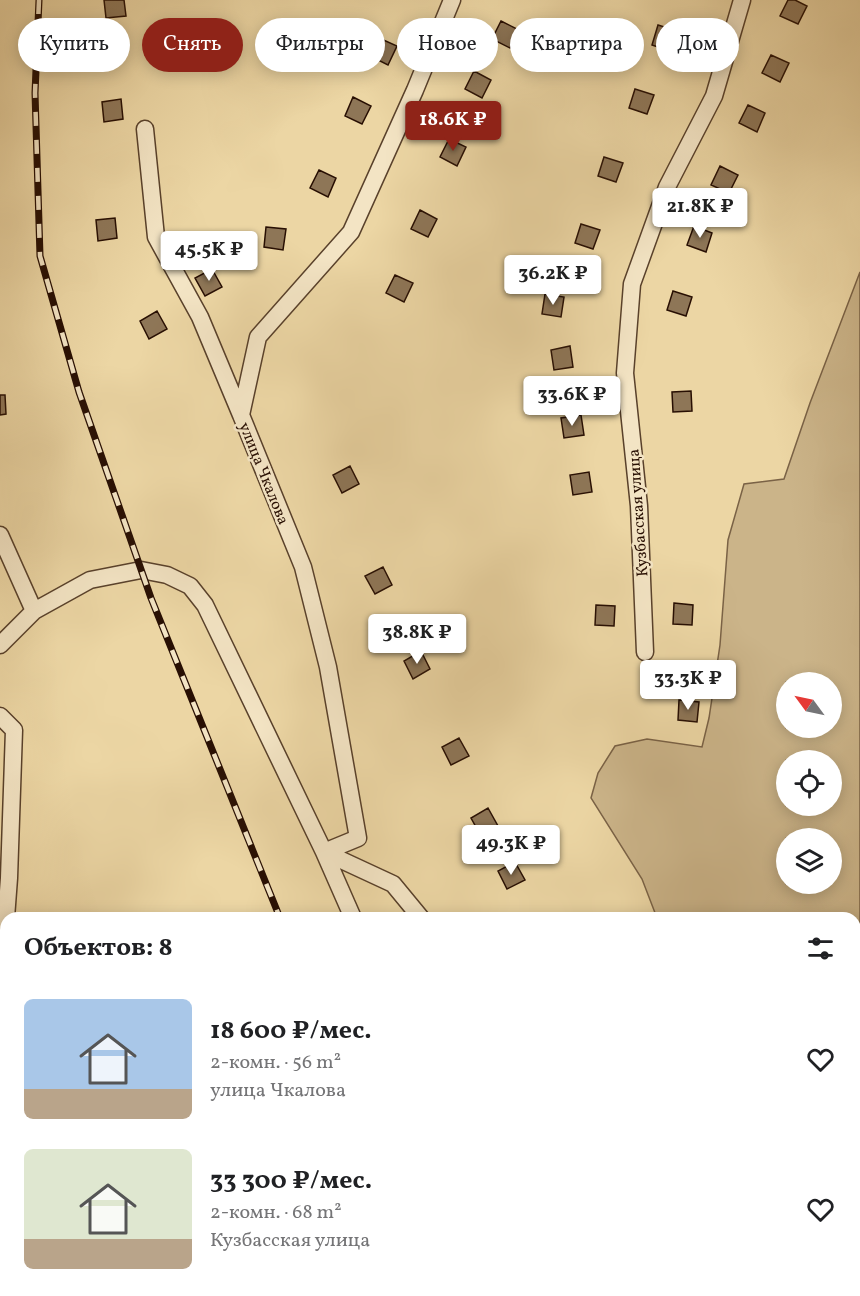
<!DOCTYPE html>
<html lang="ru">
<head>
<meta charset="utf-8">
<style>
	:root { --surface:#fff; --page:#f6f6f6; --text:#202124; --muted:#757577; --accent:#8f2418 }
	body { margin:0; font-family:Vollkorn,serif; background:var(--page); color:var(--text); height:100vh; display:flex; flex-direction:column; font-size:22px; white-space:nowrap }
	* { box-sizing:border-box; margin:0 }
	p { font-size:20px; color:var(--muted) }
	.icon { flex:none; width:33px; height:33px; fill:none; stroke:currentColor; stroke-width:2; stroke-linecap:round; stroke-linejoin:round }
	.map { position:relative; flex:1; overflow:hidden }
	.side { position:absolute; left:0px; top:912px; width:861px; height:384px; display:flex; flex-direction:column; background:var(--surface); border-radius:18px 18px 0 0; box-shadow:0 3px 15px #0003 }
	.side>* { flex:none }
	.hud { position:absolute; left:18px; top:18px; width:825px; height:54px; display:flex; gap:12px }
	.needle { width:39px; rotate:303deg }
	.fabs { position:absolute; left:776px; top:672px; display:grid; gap:12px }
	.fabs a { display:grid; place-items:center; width:66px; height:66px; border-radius:50%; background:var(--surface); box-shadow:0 3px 15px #0003; font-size:30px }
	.price { position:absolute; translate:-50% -51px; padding:0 14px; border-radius:6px; background:#fff; color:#222; font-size:20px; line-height:39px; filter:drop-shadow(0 2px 3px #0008) }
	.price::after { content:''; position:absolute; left:50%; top:36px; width:18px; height:14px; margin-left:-9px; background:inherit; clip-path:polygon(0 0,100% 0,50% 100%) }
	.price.on { background:var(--accent); color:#fff }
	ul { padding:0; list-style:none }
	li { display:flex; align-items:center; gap:18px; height:150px; padding:0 24px }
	li span { display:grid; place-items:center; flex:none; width:168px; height:120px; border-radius:9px; color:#555 }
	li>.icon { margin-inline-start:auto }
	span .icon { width:72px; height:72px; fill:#fffc; stroke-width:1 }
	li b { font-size:26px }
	h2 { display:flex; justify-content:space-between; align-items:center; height:72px; padding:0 24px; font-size:26px }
	.chip { padding:0 21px; border-radius:27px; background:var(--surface); box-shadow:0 3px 15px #0003; font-size:21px; line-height:54px }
	.chip.on { background:var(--accent); color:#fff }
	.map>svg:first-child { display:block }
	.green { fill:#cbb489; stroke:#7a6246; stroke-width:1.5; fill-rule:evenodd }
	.building { fill:#8e7657; stroke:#280f03; stroke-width:1.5 }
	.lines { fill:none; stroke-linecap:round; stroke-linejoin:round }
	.minor-casing { stroke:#59412b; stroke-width:19 }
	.minor { stroke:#f3e4c4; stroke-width:16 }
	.rail-casing { stroke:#280f03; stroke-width:7 }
	.rail { stroke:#f3e4c4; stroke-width:4.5; stroke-dasharray:14; stroke-linecap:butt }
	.labels { text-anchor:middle; stroke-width:5; stroke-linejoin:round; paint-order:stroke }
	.street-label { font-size:16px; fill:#280f03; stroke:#f3e4c4 }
</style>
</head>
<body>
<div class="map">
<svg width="860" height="1296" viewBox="0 0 860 1296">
	<rect width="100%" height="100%" fill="#ecd6a4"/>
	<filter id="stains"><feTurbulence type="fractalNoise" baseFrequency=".00333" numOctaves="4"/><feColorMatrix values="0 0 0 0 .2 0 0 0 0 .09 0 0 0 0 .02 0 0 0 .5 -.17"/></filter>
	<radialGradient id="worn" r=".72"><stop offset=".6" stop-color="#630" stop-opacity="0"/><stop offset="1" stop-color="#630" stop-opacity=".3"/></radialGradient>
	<!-- green -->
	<path class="green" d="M860 272V1296H817L809 1290H855V918H657L642 879 591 798 598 773 615 746 647 739 702 747 709 718 720 645 728 540 744 484 784 479 810 403ZM786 682H831V728H786ZM786 760H831V806H786ZM786 838H831V884H786Z"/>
	<!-- building -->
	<path class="building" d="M104 0H124L126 16 106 18Z
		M788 0H795L807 6 798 24 780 16Z
		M501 21 519 30 510 48 492 39Z
		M658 25 677 31 670 51 652 45Z
		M379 38 397 46 388 65 370 56Z
		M771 55 789 63 780 82 762 73Z
		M474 71 491 80 482 98 465 89Z
		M635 89 654 95 647 114 629 108Z
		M353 97 371 106 362 124 345 116Z
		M121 99 123 119 104 122 102 102Z
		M748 105 765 113 757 132 739 123Z
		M449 139 466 147 457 166 440 157Z
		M604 157 623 163 616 182 598 176Z
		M720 166 738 175 729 193 711 185Z
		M319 170 336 178 328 197 310 188Z
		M420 210 437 219 428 237 411 229Z
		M115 218 117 238 98 241 96 220Z
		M581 224 600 230 593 249 575 243Z
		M694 226 712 233 706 252 687 245Z
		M266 227 286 229 283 250 264 247Z
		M212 269 222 287 205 296 195 278Z
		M395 275 413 283 404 302 386 293Z
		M673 291 692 297 686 316 667 310Z
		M545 294 564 297 561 317 542 314Z
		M157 311 167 329 149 339 140 321Z
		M570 346 573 367 554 370 551 350Z
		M691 391 692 411 673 412 672 392Z
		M0 395H5L6 414 0 415Z
		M581 415 584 435 564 438 561 418Z
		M350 466 359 484 342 493 333 475Z
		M589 472 592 492 573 495 570 475Z
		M383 567 392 585 375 594 365 576Z
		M674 603 693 605 692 625 673 624Z
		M596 605 615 606 614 626 595 625Z
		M421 651 430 669 413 679 404 661Z
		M679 700 699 702 697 722 678 720Z
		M459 738 469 756 451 765 442 747Z
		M488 808 498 826 481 836 471 818Z
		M515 862 525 880 507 889 498 871Z"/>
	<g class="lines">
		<defs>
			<path id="minor" d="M145 129 156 237 200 317 241 415
				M0 535 34 611
				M0 645 34 611 90 580 141 570 167 575 190 586 205 605 324 852 353 918
				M645 652 639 506 625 373 632 284 667 187 714 96 742 0
				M0 716 14 730 9 878 6 918
				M421 918 393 884 324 852 358 838 328 667 303 567 241 415 258 337 351 232 415 90 452 0
				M6 920 3 956 6 977
				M514 1290 516 1296
				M644 1290 647 1296
				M15 1296 17 1290"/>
		</defs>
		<!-- minor casing -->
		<use href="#minor" class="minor-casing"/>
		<!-- minor -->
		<use href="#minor" class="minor"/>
		<defs>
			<path id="rail" d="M39 0 35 93 40 256 79 392 151 598 280 918
				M429 1290 431 1296"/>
		</defs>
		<!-- rail casing -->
		<use href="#rail" class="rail-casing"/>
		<!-- rail -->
		<use href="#rail" class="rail"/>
	</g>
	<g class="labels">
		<!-- street labels -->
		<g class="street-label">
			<text transform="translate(265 473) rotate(68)" y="6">улица Чкалова</text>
			<text transform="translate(637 513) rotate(-94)" y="6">Кузбасская улица</text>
		</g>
	</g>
	<rect width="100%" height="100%" filter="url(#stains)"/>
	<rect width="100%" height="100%" fill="url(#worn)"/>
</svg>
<div class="fabs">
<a><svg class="needle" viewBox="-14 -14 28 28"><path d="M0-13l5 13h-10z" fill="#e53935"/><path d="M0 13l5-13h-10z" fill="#757577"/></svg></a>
<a><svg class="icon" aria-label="locate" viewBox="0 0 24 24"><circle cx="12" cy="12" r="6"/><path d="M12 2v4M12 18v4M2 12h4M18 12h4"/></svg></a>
<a><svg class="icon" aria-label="layers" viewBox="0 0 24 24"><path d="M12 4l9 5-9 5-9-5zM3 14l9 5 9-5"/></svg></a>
</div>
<b class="price on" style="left:453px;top:152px">18.6K ₽</b>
<b class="price" style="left:700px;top:239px">21.8K ₽</b>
<b class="price" style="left:209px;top:282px">45.5K ₽</b>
<b class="price" style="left:553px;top:306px">36.2K ₽</b>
<b class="price" style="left:572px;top:427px">33.6K ₽</b>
<b class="price" style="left:417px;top:665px">38.8K ₽</b>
<b class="price" style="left:688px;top:711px">33.3K ₽</b>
<b class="price" style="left:511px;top:876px">49.3K ₽</b>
<div class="hud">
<a class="chip">Купить</a>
<a class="chip on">Снять</a>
<a class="chip">Фильтры</a>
<a class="chip">Новое</a>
<a class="chip">Квартира</a>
<a class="chip">Дом</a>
</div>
<section class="side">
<h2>Объектов: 8<svg class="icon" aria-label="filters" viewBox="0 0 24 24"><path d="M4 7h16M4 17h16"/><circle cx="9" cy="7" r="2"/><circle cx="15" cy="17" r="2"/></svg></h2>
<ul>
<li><span style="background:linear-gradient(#a9c7e8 75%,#b9a48a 0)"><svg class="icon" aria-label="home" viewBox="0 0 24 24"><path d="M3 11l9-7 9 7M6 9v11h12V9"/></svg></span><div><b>18 600 ₽/мес.</b><p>2-комн. · 56 m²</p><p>улица Чкалова</p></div><svg class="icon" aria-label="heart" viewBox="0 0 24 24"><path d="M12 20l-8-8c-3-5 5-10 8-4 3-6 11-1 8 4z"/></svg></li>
<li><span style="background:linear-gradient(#dfe7d0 75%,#b9a48a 0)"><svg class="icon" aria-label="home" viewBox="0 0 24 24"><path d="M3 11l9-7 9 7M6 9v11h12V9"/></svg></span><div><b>33 300 ₽/мес.</b><p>2-комн. · 68 m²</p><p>Кузбасская улица</p></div><svg class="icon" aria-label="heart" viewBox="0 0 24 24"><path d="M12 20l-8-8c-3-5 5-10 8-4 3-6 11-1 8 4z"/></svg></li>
</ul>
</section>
</div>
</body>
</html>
